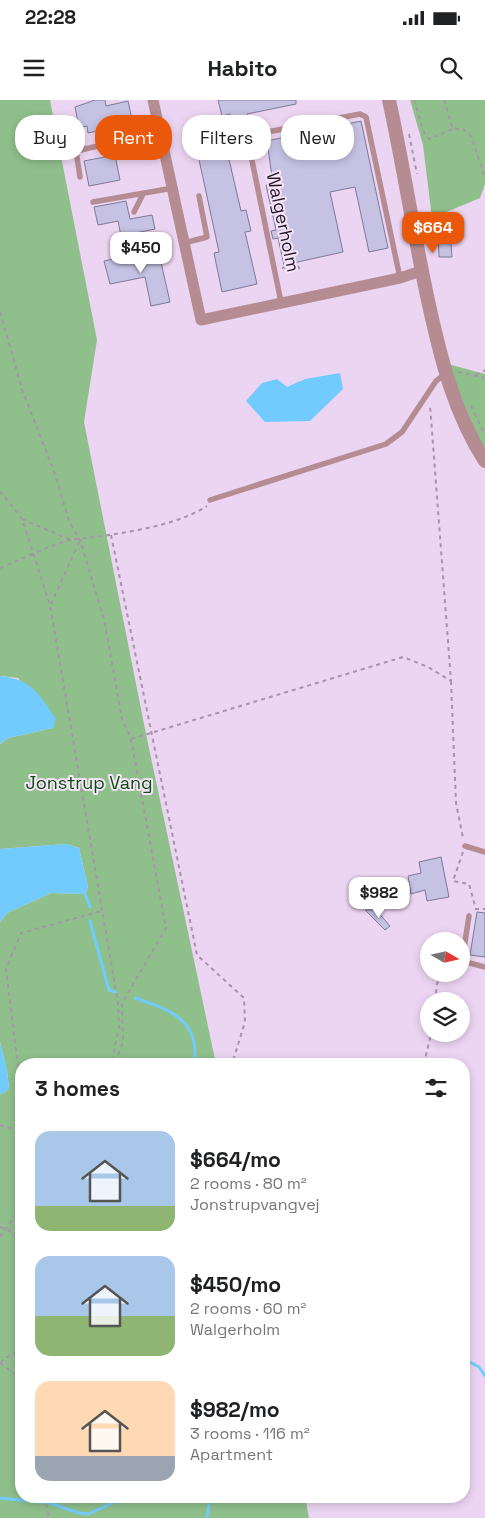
<!DOCTYPE html>
<html lang="en">
<head>
<meta charset="utf-8">
<style>
	:root { --surface:#fff; --page:#f6f6f6; --text:#202124; --muted:#757577; --accent:#ea580c }
	body { margin:0; font-family:"Space Grotesk",sans-serif; background:var(--page); color:var(--text); height:100vh; display:flex; flex-direction:column; font-size:19px; white-space:nowrap }
	* { box-sizing:border-box; margin:0 }
	p { font-size:16px; color:var(--muted) }
	.icon { flex:none; width:28px; height:28px; fill:none; stroke:currentColor; stroke-width:2; stroke-linecap:round; stroke-linejoin:round }
	.map { position:relative; flex:1; overflow:hidden }
	.panel { position:absolute; left:15px; top:958px; width:455px; height:445px; display:flex; flex-direction:column; background:var(--surface); border-radius:20px; box-shadow:0 2px 8px #0003 }
	.panel>* { flex:none }
	.banner { position:absolute; left:15px; top:15px; width:455px; height:45px; display:flex; gap:10px }
	.needle { width:32px; rotate:99deg }
	.controls { position:absolute; left:420px; top:832px; display:grid; gap:10px }
	.controls a { display:grid; place-items:center; width:50px; height:50px; border-radius:50%; background:var(--surface); box-shadow:0 2px 8px #0003; font-size:25px }
	.price { position:absolute; translate:-50% -42px; padding:0 11px; border-radius:10px; background:#fff; color:#222; font-size:16px; line-height:32px; filter:drop-shadow(0 1px 2px #0008) }
	.price::after { content:''; position:absolute; left:50%; top:30px; width:15px; height:11px; margin-left:-8px; background:inherit; clip-path:polygon(0 0,100% 0,50% 100%) }
	.price.current { background:var(--accent); color:#fff }
	ul { padding:0; list-style:none }
	li { display:flex; align-items:center; gap:15px; height:125px; padding:0 20px }
	li span { display:grid; place-items:center; flex:none; width:140px; height:100px; border-radius:15px; color:#555 }
	li>.icon { margin-inline-start:auto }
	span .icon { width:60px; height:60px; fill:#fffc; stroke-width:1 }
	li b { font-size:21px }
	h2 { display:flex; justify-content:space-between; align-items:center; height:60px; padding:0 20px; font-size:21px }
	.chip { padding:0 18px; border-radius:20px; background:var(--surface); box-shadow:0 2px 8px #0003; font-size:18px; line-height:45px }
	.chip.current { background:var(--accent); color:#fff }
	.status { display:flex; justify-content:space-between; align-items:center; height:35px; padding:0 25px; background:var(--surface); direction:ltr }
	.status svg { height:14px; fill:currentColor }
	header { display:flex; justify-content:space-between; align-items:center; height:65px; padding:0 20px; background:var(--surface); font-size:22px; font-weight:700 }
	.map>svg:first-child { display:block }
	.green { fill:#8fc08c }
	.water { fill:#72cbff }
	.lines { fill:none; stroke-linecap:round; stroke-linejoin:round }
	.stream { stroke:#72cbff; stroke-width:3 }
	.building { fill:#c6c2e3; stroke:#7d7998 }
	.path { stroke:#a694aa; stroke-width:2; stroke-dasharray:4 4; stroke-linecap:butt }
	.service { stroke:#b58c91; stroke-width:5.5 }
	.minor { stroke:#b58c91; stroke-width:11 }
	.tertiary { stroke:#b58c91; stroke-width:14 }
	.labels { text-anchor:middle; stroke-width:4; stroke-linejoin:round; paint-order:stroke }
	.street-label { font-size:18px; fill:#1f1721; stroke:#f7e4fb }
	.park-label { font-size:18px; fill:#0b4d0c; stroke:#f7e4fb }
</style>
</head>
<body>
<div class="status"><b>22:28</b><svg viewBox="0 0 49 12"><path d="M0 12V9h3v3zM5 12V6h3v6zM10 12V3h3v9zM15 12V0h3v12zM26 1h20v11H26zM47 4h2v5h-2z"/></svg></div>
<header><svg class="icon" aria-label="menu" viewBox="0 0 24 24"><path d="M4 6h16M4 12h16M4 18h16"/></svg>Habito<svg class="icon" aria-label="search" viewBox="0 0 24 24"><circle cx="10" cy="10" r="6"/><path d="M15 15l6 6"/></svg></header>
<div class="map">
<svg width="485" height="1418" viewBox="0 0 485 1418">
	<rect width="100%" height="100%" fill="#ecd5f2"/>
	<!-- green -->
	<path class="green" d="M0 0H50L97 240 84 322 146 634 216 964H21V1396H305L309 1418H0V995L9 988 7 971 0 942V822L7 813 51 793 85 794 88 787 79 748 66 744 0 749V644L8 638 53 628 18 578 0 576Z
		M410 0H485V84L480 98 432 118 423 45Z
		M448 264 485 274V352L480 345Z"/>
	<!-- water -->
	<path class="water" d="M340 273 343 289 310 321 265 322 246 301 262 283 277 279 287 287 305 279Z
		M0 576C32 579 39 594 56 619L53 628 8 638 0 644Z
		M66 744 79 748 88 787 85 794 51 793 7 813 0 822V749Z
		M0 942 7 971 9 989 0 995Z"/>
	<g class="lines">
		<!-- stream -->
		<path class="stream" d="M85 794 90 807
			M90 821 109 890 115 892
			M135 898C169 909 201 920 194 964
			M464 1259 479 1267 485 1276
			M0 1398 50 1403 79 1413 88 1414 128 1396
			M207 1418 210 1396"/>
	</g>
	<!-- building -->
	<path class="building" d="M95 0H105L106 6 128 1 133 24 88 33 87 26 79 28 75 7Z
		M218 0H296V4L247 14 250 31 241 33 233 49 234 53 228 55 241 111 246 110 251 131 245 132 257 184 222 192 214 153 219 152 195 41 231 34 233 25 230 14 222 16Z
		M361 21 388 148 369 152 355 87 330 92 343 152 284 165 278 138 273 139 271 131 276 130 266 85 273 84 267 41Z
		M115 55 120 80 89 86 84 61Z
		M126 101 130 119 152 115 155 129 121 136 118 121 98 125 94 107Z
		M450 132 452 157H439L438 133Z
		M158 149 170 202 151 206 145 177 110 184 104 161Z
		M441 757 449 797 427 801 425 790 411 794 408 776 421 773 419 762Z
		M365 810H376L390 826 385 830Z
		M477 812 485 813V857L470 855Z"/>
	<g class="lines">
		<!-- path -->
		<path class="path" d="M414 0 425 36 430 39 453 29
			M444 0 453 29H463L471 36 485 77
			M409 34 417 74
			M282 168 297 165 301 171
			M0 212 23 292 54 371 69 421 80 440 104 519 122 619 131 639 166 828 122 903 123 941 115 964
			M458 272 485 278
			M476 275 485 270
			M471 306 485 335
			M0 391 22 419 50 505 118 903 119 927 111 964
			M22 419 71 440
			M111 435 197 855 244 898 245 922 232 964
			M0 468C18 461 54 443 71 440 111 435 173 428 207 406
			M51 504 80 440
			M451 581 456 703 463 738
			M131 639 403 557 428 567 451 581 430 305
			M463 752 453 781 469 784 476 809
			M475 809H485
			M435 901 437 884 441 874
			M424 964 431 934
			M21 991 6 869 21 833 102 811
			M0 1025 21 1031
			M19 1031 21 1005
			M0 1127C11 1129 19 1138 21 1149
			M0 1137 21 1107
			M21 1152C16 1164 13 1182 21 1194
			M0 1263 21 1279
			M1 1263 3 1259 21 1250
			M45 1396 49 1418"/>
		<!-- service -->
		<path class="service" d="M80 77 76 51 160 32
			M93 102 173 88
			M134 112 143 94
			M184 143 207 137 199 96
			M281 202 247 36 360 14 366 17 400 178
			M210 400 386 344 402 332 436 281 445 274
			M465 746 485 752
			M469 816 462 861 485 867"/>
		<!-- minor -->
		<path class="minor" d="M153 0 201 220 400 178 421 171"/>
		<!-- tertiary -->
		<path class="tertiary" d="M389 0C404 68 414 137 429 205 441 259 454 313 485 361"/>
	</g>
	<g class="labels">
		<!-- street labels -->
		<g class="street-label">
			<text transform="translate(283 122) rotate(78)" y="6">Walgerholm</text>
		</g>
		<!-- park labels -->
		<g class="park-label">
			<text x="89" y="689">Jonstrup Vang</text>
		</g>
	</g>
</svg>
<div class="controls">
<a><svg class="needle" viewBox="-14 -14 28 28"><path d="M0-13l5 13h-10z" fill="#e53935"/><path d="M0 13l5-13h-10z" fill="#757577"/></svg></a>
<a><svg class="icon" aria-label="layers" viewBox="0 0 24 24"><path d="M12 4l9 5-9 5-9-5zM3 14l9 5 9-5"/></svg></a>
</div>
<b class="price current" style="left:433px;top:154px">$664</b>
<b class="price" style="left:141px;top:174px">$450</b>
<b class="price" style="left:379px;top:819px">$982</b>
<div class="banner">
<a class="chip">Buy</a>
<a class="chip current">Rent</a>
<a class="chip">Filters</a>
<a class="chip">New</a>
</div>
<section class="panel">
<h2>3 homes<svg class="icon" aria-label="filters" viewBox="0 0 24 24"><path d="M4 7h16M4 17h16"/><circle cx="9" cy="7" r="2"/><circle cx="15" cy="17" r="2"/></svg></h2>
<ul>
<li><span style="background:linear-gradient(#a9c7e8 75%,#8fb573 0)"><svg class="icon" aria-label="home" viewBox="0 0 24 24"><path d="M3 11l9-7 9 7M6 9v11h12V9"/></svg></span><div><b>$664/mo</b><p>2 rooms · 80 m²</p><p>Jonstrupvangvej</p></div></li>
<li><span style="background:linear-gradient(#a9c7e8 60%,#8fb573 0)"><svg class="icon" aria-label="home" viewBox="0 0 24 24"><path d="M3 11l9-7 9 7M6 9v11h12V9"/></svg></span><div><b>$450/mo</b><p>2 rooms · 60 m²</p><p>Walgerholm</p></div></li>
<li><span style="background:linear-gradient(#ffd9b3 75%,#9aa5b1 0)"><svg class="icon" aria-label="home" viewBox="0 0 24 24"><path d="M3 11l9-7 9 7M6 9v11h12V9"/></svg></span><div><b>$982/mo</b><p>3 rooms · 116 m²</p><p>Apartment</p></div></li>
</ul>
</section>
</div>
</body>
</html>
